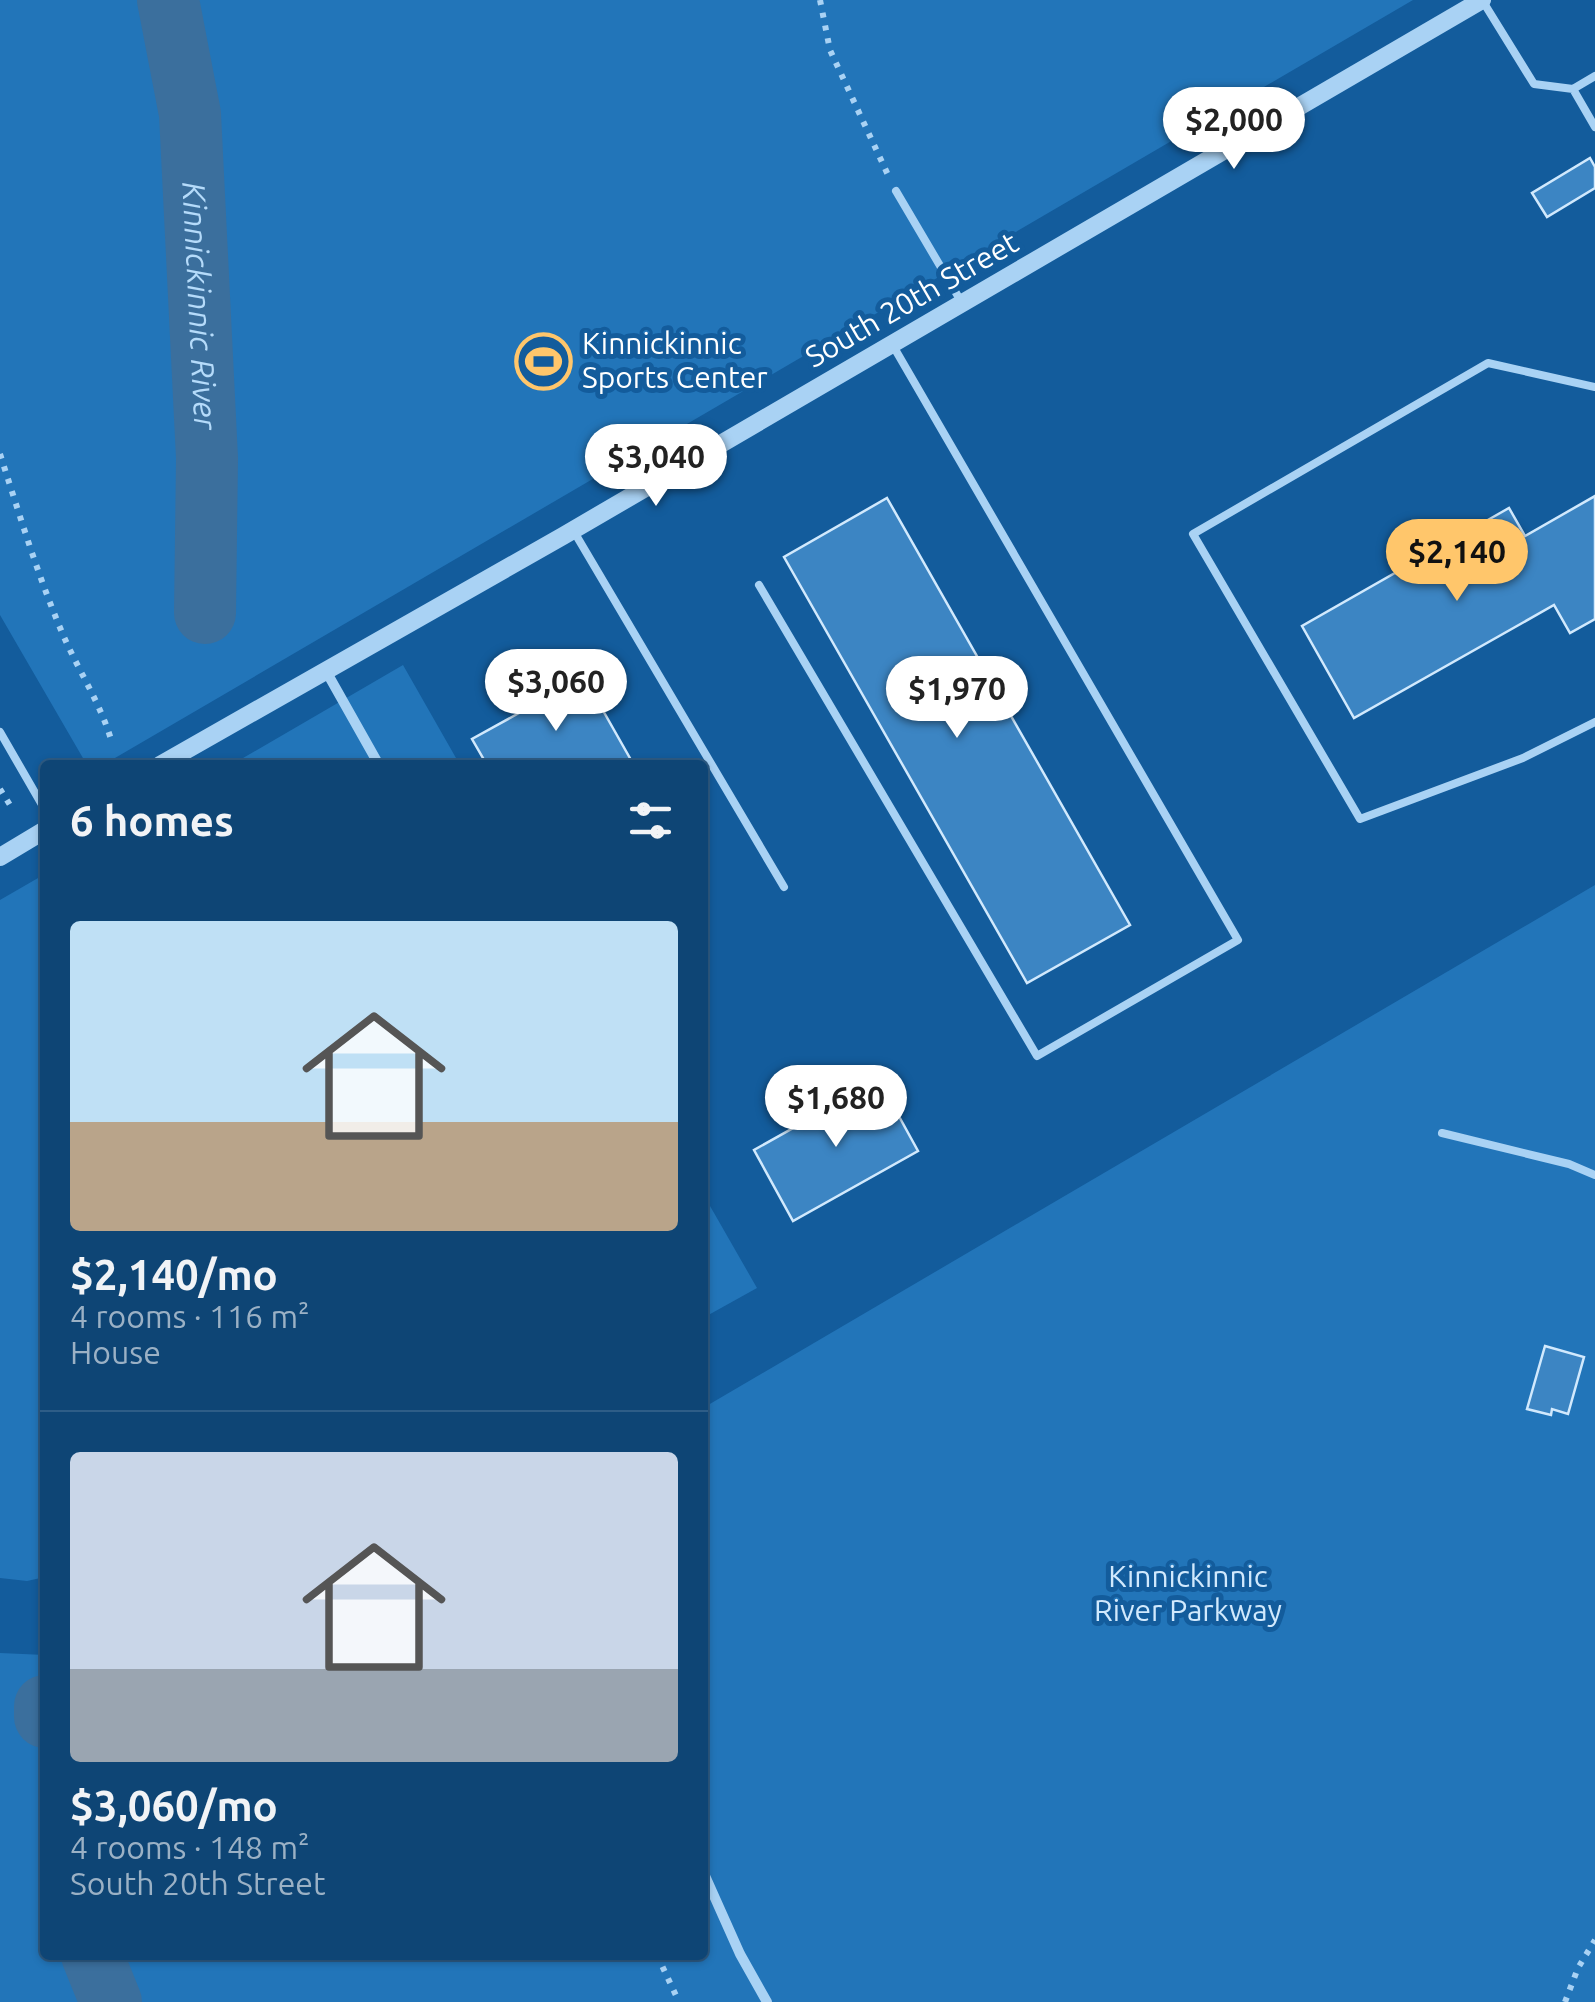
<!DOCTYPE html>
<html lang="en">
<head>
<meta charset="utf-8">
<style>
	:root { --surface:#0e4575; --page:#174c7a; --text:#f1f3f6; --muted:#9bb1c5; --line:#2e5d87; --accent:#ffc66b }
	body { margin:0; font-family:Ubuntu,sans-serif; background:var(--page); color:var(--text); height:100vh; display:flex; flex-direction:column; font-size:38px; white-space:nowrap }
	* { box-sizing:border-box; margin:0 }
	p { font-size:32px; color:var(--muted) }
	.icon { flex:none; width:55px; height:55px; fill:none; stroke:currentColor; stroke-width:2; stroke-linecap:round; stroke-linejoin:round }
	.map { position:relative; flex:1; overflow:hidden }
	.details { position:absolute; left:40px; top:760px; width:668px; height:1200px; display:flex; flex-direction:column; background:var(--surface); border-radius:10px; box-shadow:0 2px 8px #0004,0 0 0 2px var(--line) }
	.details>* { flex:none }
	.price { position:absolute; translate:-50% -85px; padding:0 22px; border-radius:35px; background:#fff; color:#222; font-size:32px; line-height:65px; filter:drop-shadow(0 2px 5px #0008) }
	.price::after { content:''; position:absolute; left:50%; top:60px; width:30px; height:22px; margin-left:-15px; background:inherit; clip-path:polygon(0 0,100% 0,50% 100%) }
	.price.on { background:var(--accent); color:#111 }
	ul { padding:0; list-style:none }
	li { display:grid; align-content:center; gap:20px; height:530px; padding:0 30px }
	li+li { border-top:2px solid var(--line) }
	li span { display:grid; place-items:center; height:310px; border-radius:10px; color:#555 }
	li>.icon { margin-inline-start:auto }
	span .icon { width:180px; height:180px; fill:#fffc; stroke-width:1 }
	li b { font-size:42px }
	h2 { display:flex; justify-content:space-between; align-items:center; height:120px; padding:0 30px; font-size:42px }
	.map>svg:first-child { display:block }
	.green { fill:#2275b9 }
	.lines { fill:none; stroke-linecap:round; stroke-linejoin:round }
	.river { stroke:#3b6f9d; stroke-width:62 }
	.building { fill:#3c85c3; stroke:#d1e9fd; stroke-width:2.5 }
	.path { stroke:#a9d2f4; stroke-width:6; stroke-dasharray:5 8; stroke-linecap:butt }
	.service { stroke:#a9d2f4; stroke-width:8 }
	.minor { stroke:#a9d2f4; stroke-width:10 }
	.tertiary { stroke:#a9d2f4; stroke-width:18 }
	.labels { text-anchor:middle; stroke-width:10; stroke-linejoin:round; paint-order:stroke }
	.street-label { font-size:30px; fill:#fff; stroke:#135c9c }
	.poi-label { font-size:30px; fill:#fff; stroke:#135c9c; text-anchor:start }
	.park-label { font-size:30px; fill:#d1e9fd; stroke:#135c9c }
	.water-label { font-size:32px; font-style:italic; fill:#b5dbfa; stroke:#135c9c }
</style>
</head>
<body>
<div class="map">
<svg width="1595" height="2002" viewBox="0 0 1595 2002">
	<rect width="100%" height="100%" fill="#135c9c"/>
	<!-- green -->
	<path class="green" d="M0 0H1413L103 765H87L0 615Z
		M403 665 460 765H231Z
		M45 874V1577L27 1581 0 1578V900Z
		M1595 885V2002H0V1653L45 1655V1955H702L703 1408Z
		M702 1192 757 1288 703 1318H702Z"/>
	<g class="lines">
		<!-- river -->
		<g class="river">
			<path id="s1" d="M168 0 190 114 207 458 205 613"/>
			<path d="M45 1706V1717"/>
			<path d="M92 1955 111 2002"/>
		</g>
	</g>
	<!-- building -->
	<path class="building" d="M1590 158 1595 167V188L1547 217 1532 193Z
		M1595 496V619L1570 633 1554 605 1354 718 1302 626 1509 508 1525 536Z
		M887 498 1130 925 1027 983 784 557Z
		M584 677 631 760 622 765H487L472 739Z
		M879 1080 918 1151 793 1221 754 1150Z
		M1545 1346 1584 1357 1568 1414 1552 1409 1551 1415 1527 1409Z"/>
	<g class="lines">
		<!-- path -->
		<path class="path" d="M820 0 830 50 888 175
			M0 454C19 513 37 573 61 630 77 669 101 703 112 743
			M0 789 10 805
			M657 1955 679 2002
			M1565 2002 1578 1968 1595 1940"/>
		<!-- service -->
		<path class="service" d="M1482 0 1534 84 1573 89 1595 76
			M1573 89 1595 127
			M896 191 962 303
			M1595 387 1488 363 1193 534 1360 819 1523 758 1595 722
			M573 530 784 887
			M759 585 1037 1056 1238 940 892 344
			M0 732 45 810
			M1442 1133 1569 1164 1595 1175"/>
		<!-- minor -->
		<path class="minor" d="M326 671 379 765
			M702 1869 740 1954 767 2002"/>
		<!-- tertiary -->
		<path class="tertiary" d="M160 765 563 536 1482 0
			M0 857 45 830"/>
	</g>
	<!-- icons -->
	<defs>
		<symbol id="stadium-ring" viewBox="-11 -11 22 22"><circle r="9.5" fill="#135c9c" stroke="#ffc66b" stroke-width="1.5"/><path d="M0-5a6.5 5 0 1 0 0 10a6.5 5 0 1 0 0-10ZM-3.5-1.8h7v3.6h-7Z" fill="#ffc66b"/></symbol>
	</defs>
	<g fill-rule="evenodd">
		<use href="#stadium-ring" x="512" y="330" width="63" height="63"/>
	</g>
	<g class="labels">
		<!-- street labels -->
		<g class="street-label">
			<text transform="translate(912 300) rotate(-30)" y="10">South 20th Street</text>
		</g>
		<!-- poi labels -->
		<g class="poi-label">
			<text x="582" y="354">Kinnickinnic<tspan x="582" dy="34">Sports Center</tspan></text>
		</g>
		<!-- park labels -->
		<g class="park-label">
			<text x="1188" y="1587">Kinnickinnic<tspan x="1188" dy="34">River Parkway</tspan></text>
		</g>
		<!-- water labels -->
		<g class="water-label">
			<text dy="11" stroke="none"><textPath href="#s1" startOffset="308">Kinnickinnic River</textPath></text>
		</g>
	</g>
</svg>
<b class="price" style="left:1234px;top:172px">$2,000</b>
<b class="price" style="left:656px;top:509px">$3,040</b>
<b class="price on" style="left:1457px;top:604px">$2,140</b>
<b class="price" style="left:556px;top:734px">$3,060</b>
<b class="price" style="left:957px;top:741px">$1,970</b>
<b class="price" style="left:836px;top:1150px">$1,680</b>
<section class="details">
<h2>6 homes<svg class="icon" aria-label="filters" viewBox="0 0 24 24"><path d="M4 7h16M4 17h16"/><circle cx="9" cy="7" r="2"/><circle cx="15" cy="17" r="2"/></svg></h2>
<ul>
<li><span style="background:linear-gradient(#bfe0f5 65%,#b9a48a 0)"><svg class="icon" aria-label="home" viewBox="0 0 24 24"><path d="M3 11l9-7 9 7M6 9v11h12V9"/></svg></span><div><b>$2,140/mo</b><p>4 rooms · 116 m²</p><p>House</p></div></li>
<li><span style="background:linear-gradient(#c9d6e8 70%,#9aa5b1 0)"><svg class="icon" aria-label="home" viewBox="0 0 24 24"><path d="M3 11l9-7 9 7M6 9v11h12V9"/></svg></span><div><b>$3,060/mo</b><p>4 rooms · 148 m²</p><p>South 20th Street</p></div></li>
</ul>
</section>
</div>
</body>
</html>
